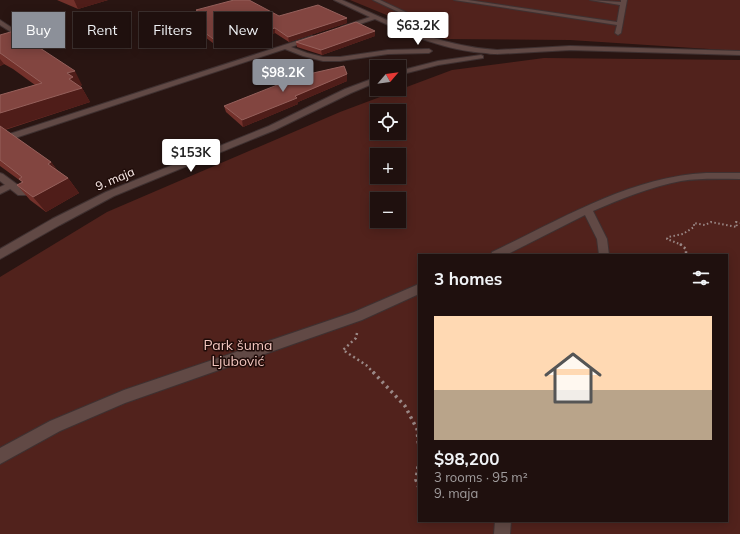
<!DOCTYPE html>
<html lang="en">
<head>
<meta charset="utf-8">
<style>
	:root { --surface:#1f100e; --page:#2c1e1c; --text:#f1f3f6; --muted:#a19d9e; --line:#3c302e; --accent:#8c9099 }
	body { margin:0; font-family:Mulish,sans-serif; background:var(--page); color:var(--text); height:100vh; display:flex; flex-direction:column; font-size:15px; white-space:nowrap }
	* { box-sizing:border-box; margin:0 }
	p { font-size:13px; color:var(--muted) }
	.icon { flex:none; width:22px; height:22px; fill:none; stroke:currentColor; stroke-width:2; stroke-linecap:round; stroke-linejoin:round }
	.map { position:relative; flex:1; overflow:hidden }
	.panel { position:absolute; left:418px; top:254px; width:310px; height:268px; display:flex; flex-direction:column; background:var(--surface); border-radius:0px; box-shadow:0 2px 10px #0003,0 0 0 1px var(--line) }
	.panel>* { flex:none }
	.guide { position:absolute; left:12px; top:12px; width:346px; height:36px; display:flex; gap:8px }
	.needle { width:26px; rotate:62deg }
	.controls { position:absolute; left:370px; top:60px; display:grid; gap:8px }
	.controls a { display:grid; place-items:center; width:36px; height:36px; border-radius:0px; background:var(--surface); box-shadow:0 2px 10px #0003,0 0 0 1px var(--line); font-size:20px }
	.price { position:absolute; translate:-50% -34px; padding:0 9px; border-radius:4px; background:#fff; color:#222; font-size:13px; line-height:26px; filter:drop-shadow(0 1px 2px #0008) }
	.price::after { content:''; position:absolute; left:50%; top:24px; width:12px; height:9px; margin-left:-6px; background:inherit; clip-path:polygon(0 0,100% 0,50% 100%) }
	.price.active { background:var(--accent); color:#fff }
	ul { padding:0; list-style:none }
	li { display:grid; align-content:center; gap:8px; height:212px; padding:0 16px }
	li span { display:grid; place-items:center; height:124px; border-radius:0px; color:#555 }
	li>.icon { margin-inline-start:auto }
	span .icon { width:72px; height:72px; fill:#fffc; stroke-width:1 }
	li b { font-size:17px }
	h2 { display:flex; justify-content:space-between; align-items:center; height:48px; padding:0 16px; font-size:17px }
	.pill { padding:0 14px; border-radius:0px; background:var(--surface); box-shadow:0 2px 10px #0003,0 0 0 1px var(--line); font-size:14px; line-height:36px }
	.pill.active { background:var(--accent); color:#fff }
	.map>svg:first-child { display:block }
	.green { fill:#51221c; fill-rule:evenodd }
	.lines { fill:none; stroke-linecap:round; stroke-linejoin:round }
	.lane-casing { stroke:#3f3131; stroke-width:2 }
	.street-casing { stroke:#3f3131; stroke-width:2 }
	.path-far2 { stroke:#9a8886; stroke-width:2; stroke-dasharray:1.5 2.5; stroke-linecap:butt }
	.path-far1 { stroke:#9a8886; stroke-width:2.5; stroke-dasharray:2 3; stroke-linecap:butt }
	.path { stroke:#9a8886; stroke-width:3.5; stroke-dasharray:2.5 4; stroke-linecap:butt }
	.lane { fill:#614945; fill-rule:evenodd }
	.street { fill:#614945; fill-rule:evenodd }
	.wall { fill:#73312b }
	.shaded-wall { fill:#4f1d19 }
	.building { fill:#824540; stroke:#95605b }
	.labels { text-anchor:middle; stroke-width:3; stroke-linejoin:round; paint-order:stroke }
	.far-street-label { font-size:12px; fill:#fdedeb; stroke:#1f0c09 }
	.park-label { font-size:14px; fill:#f2c5be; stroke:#1f0c09 }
</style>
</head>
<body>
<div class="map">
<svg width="740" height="534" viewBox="0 0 740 534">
	<rect width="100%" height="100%" fill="#291512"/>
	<!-- green -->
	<path class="green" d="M350 0H740V51L570 40 445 39Z
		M544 58 740 60V534H0V277L107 212 340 112 452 70ZM377 111H399V133H377ZM377 155H399V177H377ZM377 199H399V221H377ZM419 255H727V521H419Z"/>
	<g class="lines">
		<defs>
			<path id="lane" d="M373 0H380L446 31 441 32Z
				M454 0H468L617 22 620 5 590 0 621 2V0H627L621 33 618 35 615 33 617 25Z
				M570 46 740 51V55L570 50 497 54 494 52 497 50Z
				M706 173H740V179C720 179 700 178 681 181 650 187 621 199 593 211L607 239 609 255H599L597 239 585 215 506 255H491L492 252C560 220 629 177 706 173Z
				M11 182 16 185 14 187 0 194V187Z
				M419 284V294L362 320 125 403 60 431 0 464V448L50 421 124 390 354 312Z
				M495 521H511L510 534H494Z"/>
			<path id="street" d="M334 0H342C394 23 438 46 497 50L500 52C497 55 491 54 486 53 447 51 410 35 375 19L345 29H341V27L370 17Z
				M0 20 20 33 21 34 17 39 0 45V41L13 37 14 34 0 25Z
				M312 36 314 37V39L291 47 307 53 323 57H340L388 50 429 49 432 51 429 53 388 54 340 61H323L303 56 285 49 0 143V137Z
				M481 55 483 56V58L438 65 399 75V71L438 61Z
				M377 77V82L351 93 275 130 114 196 60 225 0 259V249L52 219 106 192 269 126 345 89Z
				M0 173 3 174 26 191 27 193 26 195H18L0 181Z"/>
		</defs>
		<!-- lane casing -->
		<use href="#lane" class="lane-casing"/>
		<!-- street casing -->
		<use href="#street" class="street-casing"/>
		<!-- path-far2 -->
		<path class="path-far2" d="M682 245 667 239 668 237 683 234 694 227V223L705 225 711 222 737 227 736 222 740 223"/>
		<!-- path-far1 -->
		<path class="path-far1" d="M680 244 686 249V255
			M357 333 356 338 343 350 366 365 374 373"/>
		<!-- path -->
		<path class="path" d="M373 372 405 406 417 429 419 450
			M419 460 416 480 419 488"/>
		<!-- lane -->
		<use href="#lane" class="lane"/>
		<!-- street -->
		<use href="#street" class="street"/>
	</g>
	<!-- wall -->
	<path class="wall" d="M57 0H108L78 9Z
		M196 10 279 16 347 18V23L289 42 275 33 221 49 186 23 185 18 198 14Z
		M0 35 82 85 80 86 82 88 90 102 5 130 51 162 57 170 68 178 79 193 46 212 30 200 17 185 22 182 0 166V95L35 85 13 69 4 64 0 66Z
		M375 36 322 55 297 47 296 42Z
		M347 74V81L298 102V104L243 127 226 112 224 106Z"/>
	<!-- shaded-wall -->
	<path class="shaded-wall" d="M74 0H108L78 9Z
		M347 18V23L289 42 288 37Z
		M275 28V33L221 49 220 44Z
		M375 31V36L322 55 321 50Z
		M0 59 4 64 0 66Z
		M75 71 82 85 78 87 82 88 90 102 0 131V113L69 79 67 73Z
		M347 74V81L298 102V104L243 127 242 120Z
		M51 162 62 177 48 164Z
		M68 178 79 193 46 212 33 197Z"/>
	<!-- building -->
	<path class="building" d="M234 0H249L279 16 318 5 347 18 288 37 275 28 220 44 185 18 201 13 196 10Z
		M356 22 375 31 321 50 296 42Z
		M14 31 75 71 67 73 73 77 69 79 82 88 0 113V95L42 83 3 55 0 53V35Z
		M344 66 347 74 295 96 297 98 242 120 224 106 300 76Z
		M0 126 51 162 48 164 68 178 33 197 17 185 23 182 19 179 22 177 0 160Z"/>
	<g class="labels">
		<!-- far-street labels -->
		<g class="far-street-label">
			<text transform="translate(115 179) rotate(-23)" y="4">9. maja</text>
		</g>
		<!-- park labels -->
		<g class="park-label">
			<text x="238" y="350">Park šuma<tspan x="238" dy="16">Ljubović</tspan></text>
		</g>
	</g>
</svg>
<div class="controls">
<a><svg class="needle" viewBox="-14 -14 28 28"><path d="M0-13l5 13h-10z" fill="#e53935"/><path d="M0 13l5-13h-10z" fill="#a19d9e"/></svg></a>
<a><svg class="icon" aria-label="locate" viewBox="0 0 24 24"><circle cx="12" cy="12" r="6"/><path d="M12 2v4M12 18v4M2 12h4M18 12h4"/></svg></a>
<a>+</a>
<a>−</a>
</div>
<b class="price" style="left:418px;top:46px">$63.2K</b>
<b class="price active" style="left:283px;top:93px">$98.2K</b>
<b class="price" style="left:191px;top:173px">$153K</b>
<div class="guide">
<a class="pill active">Buy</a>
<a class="pill">Rent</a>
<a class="pill">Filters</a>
<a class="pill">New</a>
</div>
<section class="panel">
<h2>3 homes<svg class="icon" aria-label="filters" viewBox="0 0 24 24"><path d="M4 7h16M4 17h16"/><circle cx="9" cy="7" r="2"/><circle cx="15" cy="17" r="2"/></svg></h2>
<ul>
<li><span style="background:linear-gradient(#ffd9b3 60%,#b9a48a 0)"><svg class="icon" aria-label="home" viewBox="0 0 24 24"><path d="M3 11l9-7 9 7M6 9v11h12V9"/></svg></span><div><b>$98,200</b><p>3 rooms · 95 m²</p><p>9. maja</p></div></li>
</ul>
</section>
</div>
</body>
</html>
